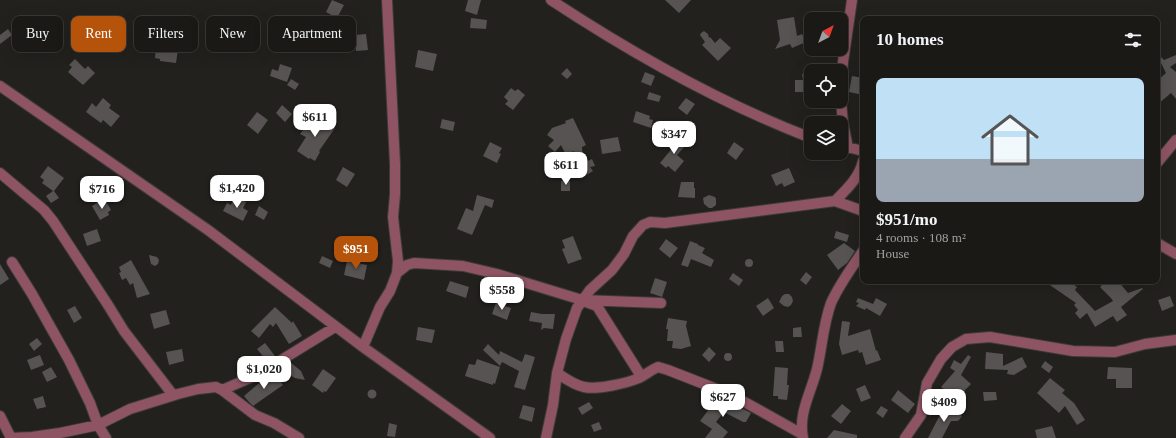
<!DOCTYPE html>
<html lang="en">
<head>
<meta charset="utf-8">
<style>
	:root { --surface:#1a1916; --page:#23221f; --text:#f1f3f6; --muted:#9fa0a1; --line:#383835; --accent:#b45309 }
	body { margin:0; font-family:"Times New Roman",serif; background:var(--page); color:var(--text); height:100vh; display:flex; flex-direction:column; font-size:15px; white-space:nowrap }
	* { box-sizing:border-box; margin:0 }
	p { font-size:13px; color:var(--muted) }
	.icon { flex:none; width:22px; height:22px; fill:none; stroke:currentColor; stroke-width:2; stroke-linecap:round; stroke-linejoin:round }
	.map { position:relative; flex:1; overflow:hidden }
	.details { position:absolute; left:860px; top:16px; width:300px; height:268px; display:flex; flex-direction:column; background:var(--surface); border-radius:8px; box-shadow:0 4px 16px #0002,0 0 0 1px var(--line) }
	.details>* { flex:none }
	.top-card { position:absolute; left:12px; top:16px; width:380px; height:36px; display:flex; gap:8px }
	.needle { width:26px; rotate:41deg }
	.fabs { position:absolute; left:804px; top:12px; display:grid; gap:8px }
	.fabs a { display:grid; place-items:center; width:44px; height:44px; border-radius:8px; background:var(--surface); box-shadow:0 4px 16px #0002,0 0 0 1px var(--line); font-size:20px }
	.price { position:absolute; translate:-50% -34px; padding:0 9px; border-radius:8px; background:#fff; color:#222; font-size:13px; line-height:26px; filter:drop-shadow(0 1px 2px #0008) }
	.price::after { content:''; position:absolute; left:50%; top:24px; width:12px; height:9px; margin-left:-6px; background:inherit; clip-path:polygon(0 0,100% 0,50% 100%) }
	.price.current { background:var(--accent); color:#fff }
	ul { padding:0; list-style:none }
	li { display:grid; align-content:center; gap:8px; height:212px; padding:0 16px }
	li+li { border-top:1px solid var(--line) }
	li span { display:grid; place-items:center; height:124px; border-radius:8px; color:#555 }
	li>.icon { margin-inline-start:auto }
	span .icon { width:72px; height:72px; fill:#fffc; stroke-width:1 }
	li b { font-size:17px }
	h2 { display:flex; justify-content:space-between; align-items:center; height:48px; padding:0 16px; font-size:17px }
	.chip { padding:0 14px; border-radius:8px; background:var(--surface); box-shadow:0 4px 16px #0002,0 0 0 1px var(--line); font-size:14px; line-height:36px }
	.chip.current { background:var(--accent); color:#fff }
	.map>svg:first-child { display:block }
	.building { fill:#565352 }
	.lines { fill:none; stroke-linecap:round; stroke-linejoin:round }
	.minor-casing { stroke:#3c3b39; stroke-width:12 }
	.minor { stroke:#8e5463; stroke-width:10 }
</style>
</head>
<body>
<div class="map">
<svg width="1176" height="438" viewBox="0 0 1176 438">
	<rect width="100%" height="100%" fill="#22211e"/>
	<!-- building -->
	<path class="building" d="M332 0 344 5 337 18 326 12Z
		M468 0H481L477 15 465 11Z
		M665 0H691L679 13Z
		M230 16 245 17V32L229 31Z
		M794 17 797 36 802 34 806 42 792 48 790 44 775 49 780 40 777 20Z
		M471 18 487 20 486 29 470 28Z
		M308 26 316 27 315 42H307Z
		M8 29 12 35 0 44V35Z
		M704 31 708 34 709 38 710 37 715 43 720 38 731 48 718 61 702 45 705 42 700 35 701 33Z
		M366 34 368 50 356 51 355 35Z
		M156 46 178 49 176 63 160 61V59L155 58Z
		M418 50 437 54 433 71 415 67Z
		M1158 54 1164 60 1176 55V63L1170 67 1176 72V99L1171 93 1157 105V81L1166 73 1157 55Z
		M75 59 85 69 88 66 95 73 83 85 68 72 72 67 69 65Z
		M280 64 292 68 287 82 270 76 272 69 278 71Z
		M567 68 572 74 567 79 561 74Z
		M645 72 655 76 651 86 641 82Z
		M811 73V92H795V80H803L802 74Z
		M852 76 863 78V95L849 92Z
		M291 79 299 84 295 90 287 85Z
		M511 88 515 91 518 89 525 95 513 110 505 104 508 101 504 97Z
		M649 92 661 96 659 102 647 99Z
		M103 98 111 105 109 108 120 116 111 127 103 120 101 123 86 112 92 103 96 107Z
		M686 98 695 104 687 115 678 108Z
		M282 105 292 114 285 122 276 113Z
		M636 111 650 116 649 119 653 120 651 128 633 122Z
		M257 112 268 120 258 134 247 125Z
		M314 116 321 122 323 120 335 128 319 151 320 152 315 161 310 158 309 159 297 151 306 137 300 134Z
		M573 118 586 145 582 147 583 161H575L574 151 570 153V163L561 145 555 152 548 146 554 140 547 135 552 128 566 123 565 121Z
		M442 119 455 122 453 131 440 128Z
		M677 135 687 144 677 155 684 161 675 172 668 166 666 168 660 163 674 146 670 143Z
		M618 137 621 151 602 154 600 140Z
		M490 142 502 148 499 153 501 154 497 163 483 156Z
		M734 142 744 149 736 160 727 153Z
		M592 159 595 166 590 167 593 171 583 177 580 171 579 165Z
		M48 166 64 178 54 191 59 198 51 203 46 196 53 191 42 183 44 180 40 177Z
		M343 167 355 174 347 187 336 180Z
		M789 168 795 182 784 187 782 183 776 186 771 175Z
		M561 181H570V191H561Z
		M681 182H694V188H695V198L678 197Z
		M477 195 494 200 492 208 485 205 472 235 457 229 466 208 473 211Z
		M709 195 715 197 716 199V205L712 208H709L704 204 703 198Z
		M235 196 246 202 243 208 248 211 243 221 223 211 227 203 231 205Z
		M102 200 104 204 107 203 111 210 108 212 109 215 100 220 92 206Z
		M259 206 268 212 264 220 255 215Z
		M97 229 101 241 87 246 83 234Z
		M836 231 849 235 847 242 834 238Z
		M573 236 582 259 568 264 562 249 565 248 562 240Z
		M666 239 678 248 670 258 659 249Z
		M690 241 698 244V245L705 248 702 253 714 260 711 267 691 259 688 267 681 265Z
		M844 243 855 251 847 263 838 270 827 255Z
		M149 255 157 257 159 260 158 264 155 266 151 264Z
		M322 256 333 261 330 268 319 263Z
		M745 263a4 4 0 1 1 8 0a4 4 0 1 1-8 0Z
		M131 260 150 294 137 298 133 283 130 285 126 278 122 280 119 273 121 272 119 267Z
		M347 261 367 265 364 280 344 275Z
		M0 264 9 279 0 285Z
		M806 272 812 277 806 285 800 280Z
		M733 273 743 280 739 286 729 279Z
		M655 278 667 282 662 297 650 293Z
		M450 281 469 287 466 298 446 291Z
		M1044 281H1069L1077 287 1075 290 1095 311 1113 301 1111 298 1100 287 1106 281H1118L1128 293 1142 288 1143 289 1121 307 1127 315 1117 322 1113 316 1095 327 1087 313 1080 319 1075 313 1078 310 1074 305 1076 303Z
		M785 294H789L792 297 793 301 791 305 788 307 784 306 779 302 782 296Z
		M1170 296 1174 306 1162 311 1158 300Z
		M768 298 774 308 763 316 756 306Z
		M858 298 873 304 876 298 887 304 880 316 866 308 865 310 856 306 859 303 856 302Z
		M496 303 511 308 507 320 492 314Z
		M75 306 82 318 74 323 67 310Z
		M275 307 292 323 293 321 302 336 289 344 276 323 273 327 270 324 259 338 251 331Z
		M166 310 170 324 154 329 150 314Z
		M531 312 542 314H555L553 329 544 328 541 330 542 323 529 321Z
		M668 318 687 321 686 326 691 346 681 349 672 348 673 341H667L668 329H666Z
		M842 321 850 322 848 336 870 329 876 351 877 350 881 360 866 365 862 352 859 353 858 350 842 355 839 344Z
		M418 327 435 330 432 343 416 340Z
		M801 327 802 337H793V328Z
		M37 338 42 344 34 351 29 344Z
		M775 341H783L784 352H776Z
		M265 343 275 356 267 361 257 349Z
		M488 344 499 355 500 351 522 362 525 354 535 357 525 390 514 387 519 371 502 362 500 366 483 350Z
		M709 347 716 354 709 362 702 355Z
		M182 349 184 361 169 365 166 352Z
		M986 352 1003 354V366L1022 357 1027 367 1014 375 1007 374 1008 370 985 369Z
		M724 357a4 4 0 1 1 8 0a4 4 0 1 1-8 0Z
		M40 355 44 365 31 370 27 360Z
		M968 355 971 357 961 375 971 384 961 394 957 390 952 396 941 387 955 371 950 368 954 360 961 364Z
		M477 359 500 367 495 384 493 383V385L465 376 469 364 475 365Z
		M1045 361 1053 367 1049 373 1041 367Z
		M290 362 301 371 305 380 295 378 279 369Z
		M51 367 57 377 47 382 42 372Z
		M775 367 788 368 787 385H789L787 400 778 399V396H773Z
		M1108 367 1132 368V388H1116V379H1107Z
		M323 369 336 378 326 392 324 391 323 393 312 385Z
		M275 373 283 385 253 406 249 402 244 396 258 384Z
		M1050 378 1065 390 1062 393 1074 403 1085 420 1077 425 1065 406 1059 413 1037 393Z
		M865 385 871 398 861 402 856 389Z
		M367.5 394a4.5 4.5 0 1 1 9 0a4.5 4.5 0 1 1-9 0Z
		M898 390 915 404 908 413 891 400Z
		M983 392H996L997 400 984 401Z
		M43 396 46 407 37 409 33 399Z
		M721 398 751 413 746 422H743L724 412 716 422 728 432 723 438H705L712 429 700 421 713 404 717 407Z
		M589 402 593 408 582 415 578 408Z
		M842 404 851 411 841 424 831 416Z
		M523 405 535 408 532 422 519 418Z
		M881 406 888 410 883 418 876 413Z
		M944 407 962 416 959 420 957 421H951L942 438H928Z
		M599 422 602 429 594 432 591 425Z
		M389 423 397 425 395 437 387 436Z
		M1052 426 1056 438H1037L1035 430Z
		M834 430 857 435V438H827Z"/>
	<g class="lines">
		<defs>
			<path id="minor" d="M551 0C633 54 720 103 811 138
				M0 86 208 230 363 347 490 438
				M841 91 843 62 852 0
				M841 101 843 123 848 148
				M843 146 863 151
				M1157 163 1176 140
				M0 173 44 210 53 221 108 305 124 331 173 395
				M835 201 863 211
				M1157 243 1176 254
				M12 262 32 294 69 360 90 403 98 425 106 438
				M397 273 407 265 414 263 463 266 497 274 582 300 661 303
				M586 302 597 306 641 376
				M363 347 380 307 390 291 397 273 398 261 393 217 395 194V164L387 0
				M557 373C566 379 574 385 584 387 598 390 627 383 639 378 645 375 651 370 658 367L668 370 732 395 802 434
				M222 390 257 375 335 327
				M0 416 11 438
				M10 438 32 437 60 433 98 425 130 409 178 394 198 389 216 387 222 390 255 415 274 423 299 438
				M546 438 553 405 557 373 566 339 577 308 590 290 612 270 624 254 633 236 643 225 650 222 665 223 835 201C847 189 859 178 863 161
				M803 438C798 413 811 393 817 369 822 348 823 325 831 303 839 285 852 267 863 251
				M905 438 921 415 927 383 941 359 952 347 966 339 990 337 1073 351 1115 352 1145 344 1176 340"/>
		</defs>
		<!-- minor casing -->
		<use href="#minor" class="minor-casing"/>
		<!-- minor -->
		<use href="#minor" class="minor"/>
	</g>
</svg>
<div class="fabs">
<a><svg class="needle" viewBox="-14 -14 28 28"><path d="M0-13l5 13h-10z" fill="#e53935"/><path d="M0 13l5-13h-10z" fill="#9fa0a1"/></svg></a>
<a><svg class="icon" aria-label="locate" viewBox="0 0 24 24"><circle cx="12" cy="12" r="6"/><path d="M12 2v4M12 18v4M2 12h4M18 12h4"/></svg></a>
<a><svg class="icon" aria-label="layers" viewBox="0 0 24 24"><path d="M12 4l9 5-9 5-9-5zM3 14l9 5 9-5"/></svg></a>
</div>
<b class="price" style="left:315px;top:138px">$611</b>
<b class="price" style="left:674px;top:155px">$347</b>
<b class="price" style="left:566px;top:186px">$611</b>
<b class="price" style="left:237px;top:209px">$1,420</b>
<b class="price" style="left:102px;top:210px">$716</b>
<b class="price current" style="left:356px;top:270px">$951</b>
<b class="price" style="left:502px;top:311px">$558</b>
<b class="price" style="left:264px;top:390px">$1,020</b>
<b class="price" style="left:723px;top:418px">$627</b>
<b class="price" style="left:944px;top:423px">$409</b>
<div class="top-card">
<a class="chip">Buy</a>
<a class="chip current">Rent</a>
<a class="chip">Filters</a>
<a class="chip">New</a>
<a class="chip">Apartment</a>
</div>
<section class="details">
<h2>10 homes<svg class="icon" aria-label="filters" viewBox="0 0 24 24"><path d="M4 7h16M4 17h16"/><circle cx="9" cy="7" r="2"/><circle cx="15" cy="17" r="2"/></svg></h2>
<ul>
<li><span style="background:linear-gradient(#bfe0f5 65%,#9aa5b1 0)"><svg class="icon" aria-label="home" viewBox="0 0 24 24"><path d="M3 11l9-7 9 7M6 9v11h12V9"/></svg></span><div><b>$951/mo</b><p>4 rooms · 108 m²</p><p>House</p></div></li>
</ul>
</section>
</div>
</body>
</html>
